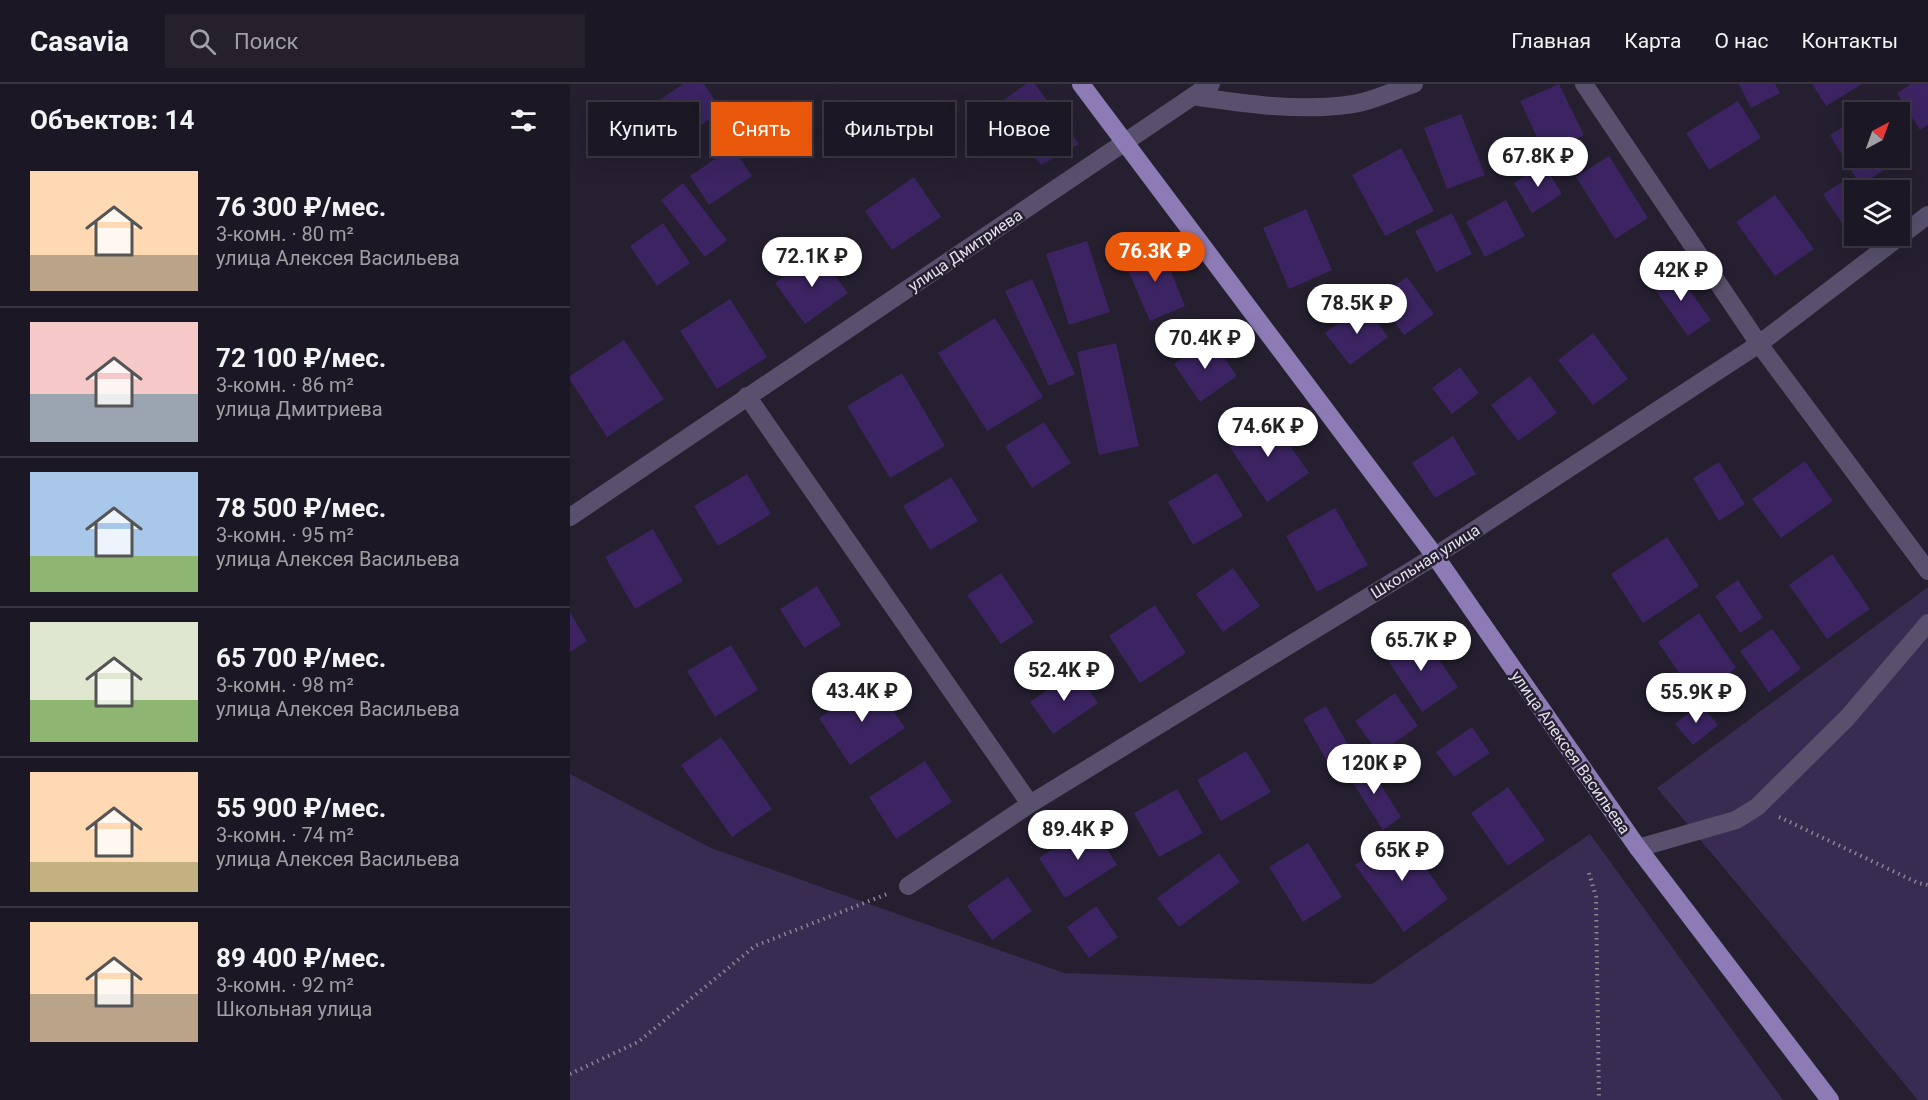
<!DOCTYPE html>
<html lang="ru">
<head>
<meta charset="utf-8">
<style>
	:root { --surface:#1c1724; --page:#25202c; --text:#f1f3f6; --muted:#a09fa6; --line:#3a3641; --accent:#ea580c }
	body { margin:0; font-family:Roboto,sans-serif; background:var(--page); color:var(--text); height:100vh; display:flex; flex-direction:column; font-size:22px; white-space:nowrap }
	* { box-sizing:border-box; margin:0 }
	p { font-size:20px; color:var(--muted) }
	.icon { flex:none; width:33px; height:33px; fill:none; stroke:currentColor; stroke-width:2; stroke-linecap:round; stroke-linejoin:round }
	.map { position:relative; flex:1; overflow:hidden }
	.drawer { display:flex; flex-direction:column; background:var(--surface); width:570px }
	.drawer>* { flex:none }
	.hud { position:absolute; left:18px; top:18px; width:570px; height:54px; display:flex; gap:12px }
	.needle { width:39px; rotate:41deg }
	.buttons { position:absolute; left:1274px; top:18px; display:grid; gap:12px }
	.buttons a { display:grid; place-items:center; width:66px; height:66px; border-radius:0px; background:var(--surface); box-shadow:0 6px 24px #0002,0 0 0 2px var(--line); font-size:30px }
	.price { position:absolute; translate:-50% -51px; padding:0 14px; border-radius:21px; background:#fff; color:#222; font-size:20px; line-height:39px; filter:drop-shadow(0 2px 3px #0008) }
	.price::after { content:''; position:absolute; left:50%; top:36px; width:18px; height:14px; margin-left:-9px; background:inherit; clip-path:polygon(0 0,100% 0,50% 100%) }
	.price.selected { background:var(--accent); color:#fff }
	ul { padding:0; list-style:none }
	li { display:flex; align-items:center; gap:18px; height:150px; padding:0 30px }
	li+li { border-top:2px solid var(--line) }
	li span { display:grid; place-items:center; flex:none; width:168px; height:120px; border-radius:0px; color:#555 }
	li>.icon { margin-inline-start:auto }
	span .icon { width:72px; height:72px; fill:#fffc; stroke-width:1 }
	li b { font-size:26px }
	h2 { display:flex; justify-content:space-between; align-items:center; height:72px; padding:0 30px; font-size:26px }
	.tag { padding:0 21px; border-radius:0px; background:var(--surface); box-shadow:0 6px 24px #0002,0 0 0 2px var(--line); font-size:21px; line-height:54px }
	.tag.selected { background:var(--accent); color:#fff }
	header { display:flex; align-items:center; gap:36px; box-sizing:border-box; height:84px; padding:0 30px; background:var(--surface); border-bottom:2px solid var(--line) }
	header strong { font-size:28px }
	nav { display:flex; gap:33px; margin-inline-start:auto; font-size:21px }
	.search { width:420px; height:54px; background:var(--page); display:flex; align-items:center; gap:15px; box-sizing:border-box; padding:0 21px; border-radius:0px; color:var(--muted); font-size:22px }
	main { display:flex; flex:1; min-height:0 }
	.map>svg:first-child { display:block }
	.green { fill:#392c53 }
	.building { fill:#3b2461 }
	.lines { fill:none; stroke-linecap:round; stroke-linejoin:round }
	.path { stroke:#8b8694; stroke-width:4; stroke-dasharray:1.5 4.5; stroke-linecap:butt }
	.minor { stroke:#58506c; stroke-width:18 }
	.primary { stroke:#8d7bb5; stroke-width:18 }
	.labels { text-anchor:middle; stroke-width:5; stroke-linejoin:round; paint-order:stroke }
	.street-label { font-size:16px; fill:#e3e0eb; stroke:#251f30 }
</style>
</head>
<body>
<header>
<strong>Casavia</strong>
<div class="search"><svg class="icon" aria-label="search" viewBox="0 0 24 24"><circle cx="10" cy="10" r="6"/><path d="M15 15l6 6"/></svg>Поиск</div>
<nav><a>Главная</a><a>Карта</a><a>О нас</a><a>Контакты</a></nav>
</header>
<main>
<section class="drawer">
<h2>Объектов: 14<svg class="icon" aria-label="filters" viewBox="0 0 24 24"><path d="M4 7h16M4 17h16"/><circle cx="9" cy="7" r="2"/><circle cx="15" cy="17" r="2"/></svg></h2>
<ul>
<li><span style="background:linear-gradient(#ffd9b3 70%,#b9a48a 0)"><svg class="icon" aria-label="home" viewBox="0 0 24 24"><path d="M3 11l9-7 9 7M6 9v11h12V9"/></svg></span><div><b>76 300 ₽/мес.</b><p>3-комн. · 80 m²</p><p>улица Алексея Васильева</p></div></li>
<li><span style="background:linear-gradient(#f6c9c9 60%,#9aa5b1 0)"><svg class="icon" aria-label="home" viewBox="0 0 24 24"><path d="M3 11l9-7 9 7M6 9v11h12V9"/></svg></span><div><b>72 100 ₽/мес.</b><p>3-комн. · 86 m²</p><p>улица Дмитриева</p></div></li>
<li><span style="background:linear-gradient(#a9c7e8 70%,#8fb573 0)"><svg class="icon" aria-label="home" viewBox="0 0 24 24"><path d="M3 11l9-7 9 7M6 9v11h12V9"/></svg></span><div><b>78 500 ₽/мес.</b><p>3-комн. · 95 m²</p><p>улица Алексея Васильева</p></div></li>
<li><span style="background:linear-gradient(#dfe7d0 65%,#8fb573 0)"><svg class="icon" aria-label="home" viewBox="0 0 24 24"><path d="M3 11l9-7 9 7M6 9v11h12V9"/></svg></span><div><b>65 700 ₽/мес.</b><p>3-комн. · 98 m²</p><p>улица Алексея Васильева</p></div></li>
<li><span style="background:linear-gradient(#ffd9b3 75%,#c2b280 0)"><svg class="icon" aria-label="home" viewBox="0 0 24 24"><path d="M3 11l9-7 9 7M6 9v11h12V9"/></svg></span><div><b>55 900 ₽/мес.</b><p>3-комн. · 74 m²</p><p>улица Алексея Васильева</p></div></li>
<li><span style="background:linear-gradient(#ffd9b3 60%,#b9a48a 0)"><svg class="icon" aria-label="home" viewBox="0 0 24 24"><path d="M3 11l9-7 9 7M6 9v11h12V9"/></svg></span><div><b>89 400 ₽/мес.</b><p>3-комн. · 92 m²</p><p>Школьная улица</p></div></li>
</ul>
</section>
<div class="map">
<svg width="1358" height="1016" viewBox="0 0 1358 1016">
	<rect width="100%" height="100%" fill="#251f30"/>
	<!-- green -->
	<path class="green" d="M1358 503V1016H1348L1087 704Z
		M0 690 141 764 494 889 802 900 1020 750 1213 1016H0Z"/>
	<!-- building -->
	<path class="building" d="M113 0H134L152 27 115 52 90 16Z
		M456 0H465L509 60 471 81 425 22Z
		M989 0 1014 51 975 70 950 17Z
		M1169 0H1205L1210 9 1181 24Z
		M1242 0H1292L1256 22Z
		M1341 0H1358V41L1350 46 1327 9Z
		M1168 17 1191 54 1139 86 1116 49Z
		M891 30 915 91 877 105 854 44Z
		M1284 36V74H1327L1329 77 1290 101 1260 51Z
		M162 63 182 92 139 121 120 92Z
		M831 64 864 127 815 152 782 91Z
		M1039 72 1078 134 1045 155 1006 93Z
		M974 80 992 110 962 129 944 99Z
		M344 93 371 133 322 166 295 127Z
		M1277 95 1284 106V133L1273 141 1253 110Z
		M113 99 157 156 135 173 91 116Z
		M1205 111 1244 165 1205 192 1166 138Z
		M936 116 955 152 915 173 896 138Z
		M736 125 762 186 719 205 693 144Z
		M882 129 902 170 866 188 845 147Z
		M93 139 120 179 87 202 60 162Z
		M517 157 540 228 499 241 476 170Z
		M590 161 615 222 580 237 554 177Z
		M248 168 278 209 235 240 205 199Z
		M1103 184 1141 236 1118 252 1081 200Z
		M837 193 864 230 834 251 807 214Z
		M462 195 505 290 479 302 435 207Z
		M160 215 197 273 147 305 110 247Z
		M794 220 818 253 780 281 755 249Z
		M425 234 473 313 417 347 368 269Z
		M1023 249 1058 295 1023 321 988 276Z
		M640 254 667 292 630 318 604 280Z
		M54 256 94 315 37 353 0 296V292Z
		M546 259 569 362 529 371 507 268Z
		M890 283 909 309 882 330 862 304Z
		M332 289 375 362 320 394 277 322Z
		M960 292 987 329 948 357 921 321Z
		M699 331 739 389 697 418 657 359Z
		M474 338 501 379 462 404 435 362Z
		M883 352 906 390 865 414 842 379Z
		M1235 377 1263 417 1211 454 1182 415Z
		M1149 378 1175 420 1149 437 1123 394Z
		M647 389 673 432 623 461 598 418Z
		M177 390 201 430 148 462 124 422Z
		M381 393 408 437 360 466 333 422Z
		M765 424 798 481 747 508 716 452Z
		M83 445 113 497 65 525 35 473Z
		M1097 453 1129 502 1073 539 1041 490Z
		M1262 470 1300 525 1257 555 1219 501Z
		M663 484 690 522 653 548 626 510Z
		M431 489 464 538 431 560 397 511Z
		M1168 496 1193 534 1170 549 1145 512Z
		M247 502 271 541 234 564 210 525Z
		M585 521 616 569 570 599 539 552Z
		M0 528 17 557 0 568Z
		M1129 529 1166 584 1125 612 1088 558Z
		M1202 545 1231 585 1199 608 1170 567Z
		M850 549 888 603 852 628 815 572Z
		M161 561 188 606 145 633 117 587Z
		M505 587 528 619 483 650 460 618Z
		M303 597 335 644 280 681 249 634Z
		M825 609 848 642 809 670 785 637Z
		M1130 620 1148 641 1123 661 1105 640Z
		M756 622 785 673 762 686 733 635Z
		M902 643 920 669 884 693 866 668Z
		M151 653 202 725 162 753 111 681Z
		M676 667 701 708 651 737 627 696Z
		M795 676 831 733 813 746 776 688Z
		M355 677 382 718 326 755 299 713Z
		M938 703 975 756 938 782 901 729Z
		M607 705 633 749 589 773 564 729Z
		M521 740 547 781 495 814 469 774Z
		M830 749 878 815 834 848 785 781Z
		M738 759 772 813 733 838 699 783Z
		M649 769 670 798 609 843 587 814Z
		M438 793 462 827 422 856 397 822Z
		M526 822 548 853 519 874 497 843Z"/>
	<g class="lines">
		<!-- path -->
		<path class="path" d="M1209 733 1348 799 1358 801
			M1019 789 1026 813 1029 1016
			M0 990 68 958 185 862 317 810"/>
		<!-- minor -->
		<path class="minor" d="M1014 0 1189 260 1358 487
			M623 12C675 20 731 28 783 20 803 17 825 6 844 0
			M177 312 460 720
			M0 433 641 0
			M1068 764 1166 736 1187 723 1277 634 1358 539
			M338 802 460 720 865 472 1189 260 1358 131"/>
		<!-- primary -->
		<path class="primary" d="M511 0 865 472 1068 764 1260 1016"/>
	</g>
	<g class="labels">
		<!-- street labels -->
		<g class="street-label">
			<text transform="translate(395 166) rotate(-34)" y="6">улица Дмитриева</text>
			<text transform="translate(855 477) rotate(-32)" y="6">Школьная улица</text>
			<text transform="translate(1001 668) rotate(55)" y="6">улица Алексея Васильева</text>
		</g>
	</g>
</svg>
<div class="buttons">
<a><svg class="needle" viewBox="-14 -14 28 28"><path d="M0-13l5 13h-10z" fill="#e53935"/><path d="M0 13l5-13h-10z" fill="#a09fa6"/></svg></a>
<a><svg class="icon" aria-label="layers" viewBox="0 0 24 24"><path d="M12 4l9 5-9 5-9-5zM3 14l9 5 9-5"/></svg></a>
</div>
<b class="price" style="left:968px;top:104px">67.8K ₽</b>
<b class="price selected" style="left:585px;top:199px">76.3K ₽</b>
<b class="price" style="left:242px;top:204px">72.1K ₽</b>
<b class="price" style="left:1111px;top:218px">42K ₽</b>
<b class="price" style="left:787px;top:251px">78.5K ₽</b>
<b class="price" style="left:635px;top:286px">70.4K ₽</b>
<b class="price" style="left:698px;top:374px">74.6K ₽</b>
<b class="price" style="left:851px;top:588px">65.7K ₽</b>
<b class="price" style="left:494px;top:618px">52.4K ₽</b>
<b class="price" style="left:292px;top:639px">43.4K ₽</b>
<b class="price" style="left:1126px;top:640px">55.9K ₽</b>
<b class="price" style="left:804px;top:711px">120K ₽</b>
<b class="price" style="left:508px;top:777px">89.4K ₽</b>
<b class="price" style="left:832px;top:798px">65K ₽</b>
<div class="hud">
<a class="tag">Купить</a>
<a class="tag selected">Снять</a>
<a class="tag">Фильтры</a>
<a class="tag">Новое</a>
</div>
</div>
</main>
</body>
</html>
